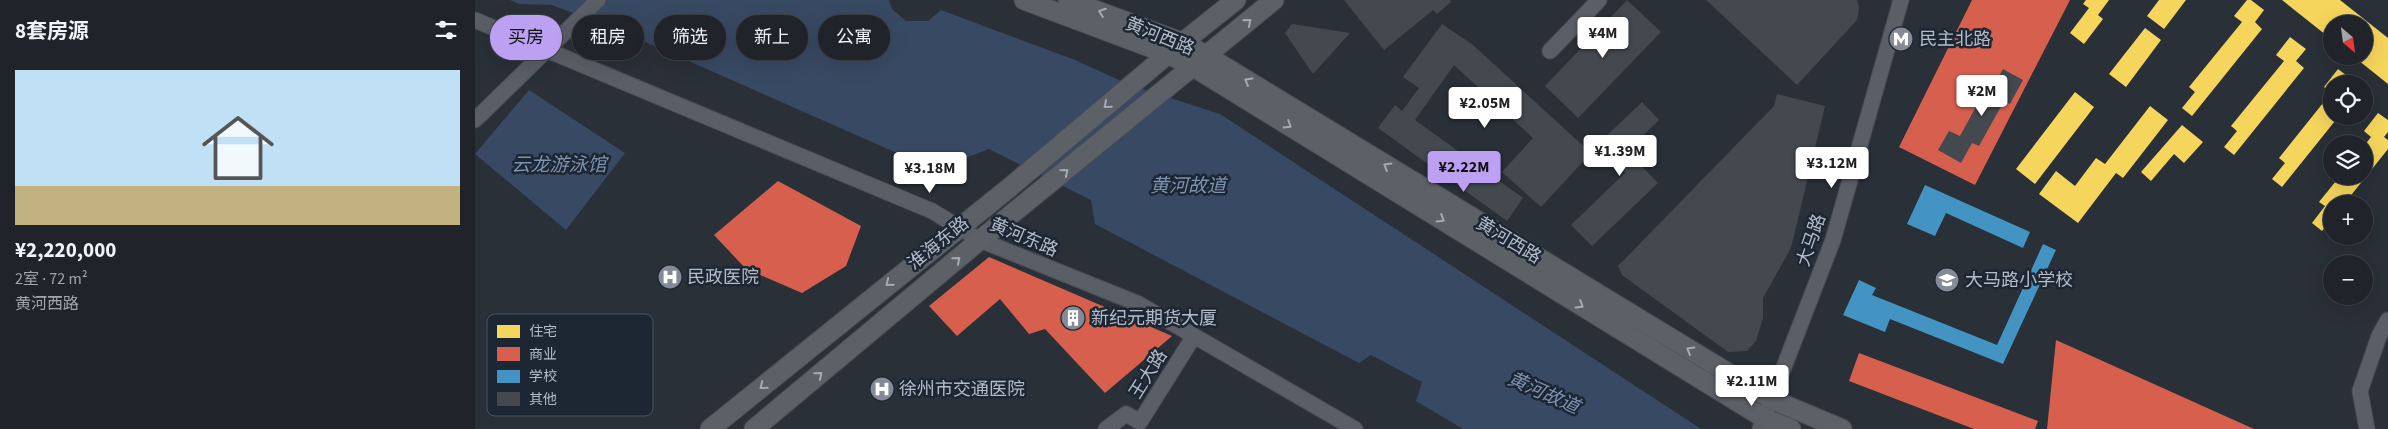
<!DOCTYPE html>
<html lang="zh">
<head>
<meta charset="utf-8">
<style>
	:root { --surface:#20242a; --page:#2d3036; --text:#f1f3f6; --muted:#a2a4a8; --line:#3d4147; --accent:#bca0f2 }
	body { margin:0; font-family:"Source Sans 3","Noto Sans SC",sans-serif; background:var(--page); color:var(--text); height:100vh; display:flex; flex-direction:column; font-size:19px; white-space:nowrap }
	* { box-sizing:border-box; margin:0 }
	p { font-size:16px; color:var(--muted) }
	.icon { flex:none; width:28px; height:28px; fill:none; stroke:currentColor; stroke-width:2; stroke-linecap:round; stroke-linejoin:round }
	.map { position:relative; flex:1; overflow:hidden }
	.details { display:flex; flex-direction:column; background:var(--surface); width:475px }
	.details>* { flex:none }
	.guide { position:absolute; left:15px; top:15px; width:475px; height:45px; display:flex; gap:10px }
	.needle { width:32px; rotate:151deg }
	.controls { position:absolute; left:1848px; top:15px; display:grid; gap:10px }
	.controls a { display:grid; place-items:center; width:50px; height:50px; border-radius:50%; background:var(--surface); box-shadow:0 5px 20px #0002,0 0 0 1px var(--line); font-size:25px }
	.price { position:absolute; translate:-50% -42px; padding:0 11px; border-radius:5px; background:#fff; color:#222; font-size:16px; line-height:32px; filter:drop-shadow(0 1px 2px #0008) }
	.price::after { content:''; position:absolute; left:50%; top:30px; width:15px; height:11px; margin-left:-8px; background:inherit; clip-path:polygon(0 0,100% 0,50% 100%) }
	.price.active { background:var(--accent); color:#111 }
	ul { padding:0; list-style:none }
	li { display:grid; align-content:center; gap:10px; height:265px; padding:0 15px }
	li span { display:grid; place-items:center; height:155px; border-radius:0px; color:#555 }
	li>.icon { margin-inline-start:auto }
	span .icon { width:90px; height:90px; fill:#fffc; stroke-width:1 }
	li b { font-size:21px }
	h2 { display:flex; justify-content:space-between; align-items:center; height:60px; padding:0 15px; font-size:21px }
	.tag { padding:0 18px; border-radius:22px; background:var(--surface); box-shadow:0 5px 20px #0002,0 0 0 1px var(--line); font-size:18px; line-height:45px }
	.tag.active { background:var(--accent); color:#111 }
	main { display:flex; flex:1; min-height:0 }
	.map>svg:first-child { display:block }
	.water { fill:#384963 }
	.homes { fill:#f6d55c }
	.shops { fill:#d6604d }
	.schools { fill:#4393c3 }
	.building { fill:#444950 }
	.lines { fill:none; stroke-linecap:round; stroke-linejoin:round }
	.minor-casing { stroke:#484c53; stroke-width:17 }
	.major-casing { stroke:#484c55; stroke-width:21 }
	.minor { stroke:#5a5e66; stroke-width:15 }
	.major { stroke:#5c6168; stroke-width:19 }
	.oneway { stroke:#a2aab6 }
	.labels { text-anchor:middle; stroke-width:5; stroke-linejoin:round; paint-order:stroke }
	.street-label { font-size:18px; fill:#b4bcc9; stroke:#1d2633 }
	.poi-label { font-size:18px; fill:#b4bcc9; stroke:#1d2633; text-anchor:start }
	.water-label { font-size:19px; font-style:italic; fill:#7c92b1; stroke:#1d2633 }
	.key { fill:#1d2633; stroke:#4a5360; stroke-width:1 }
	.key-label { font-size:14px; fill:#b4bcc9 }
</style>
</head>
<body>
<main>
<section class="details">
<h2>8套房源<svg class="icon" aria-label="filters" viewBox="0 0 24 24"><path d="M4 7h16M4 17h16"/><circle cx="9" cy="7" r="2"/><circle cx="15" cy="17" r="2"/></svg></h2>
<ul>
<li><span style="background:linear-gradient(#bfe0f5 75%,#c2b280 0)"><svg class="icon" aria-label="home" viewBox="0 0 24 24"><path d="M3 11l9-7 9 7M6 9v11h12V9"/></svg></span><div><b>¥2,220,000</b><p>2室 · 72 m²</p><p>黄河西路</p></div></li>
</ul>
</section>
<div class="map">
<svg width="1913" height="429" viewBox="0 0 1913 429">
	<rect width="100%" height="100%" fill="#2a3038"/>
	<!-- water -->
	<path class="water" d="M35 0H414L417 9 431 21H453L466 10 600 60 655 85 745 114 1226 429H988L941 401 947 382 896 355 884 363 620 224 616 200 514 149 482 161 465 172 150 33 77 5 44 4Z
		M54 90 150 153 91 230 0 154Z"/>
	<!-- homes -->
	<path class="homes" d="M1611 0H1634L1623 15 1628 19 1609 44 1595 33 1614 8 1608 4Z
		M1684 0H1711L1689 29 1672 16Z
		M1772 0H1776L1789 10 1780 22 1787 29 1717 116 1707 108 1720 92 1714 87 1767 22 1759 16Z
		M1807 0H1865L1913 38V84L1878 56H1889V24H1856V39Z
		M1670 28 1686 40 1651 87 1634 74Z
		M1815 37 1831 49 1821 61 1829 68 1759 155 1749 147 1762 131 1756 126 1809 61 1801 55Z
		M1863 69 1879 81 1877 84H1856V93L1849 87Z
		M1600 92 1619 107 1560 184 1541 169Z
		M1856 93V116H1864L1807 187 1797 179 1810 163 1804 158Z
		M1675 106 1693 120 1648 178 1641 173 1603 223 1564 194 1581 171 1600 186 1621 158 1630 164Z
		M1903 113 1913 120V132L1909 137 1913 140V149L1869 204H1856V220L1847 231 1837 223 1850 206 1844 202 1865 176H1889V146L1896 137 1889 131Z
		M1707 125 1728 142 1709 163 1699 154 1676 181 1666 172Z"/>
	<!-- shops -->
	<path class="shops" d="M1497 0H1595L1500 185 1424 147Z
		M303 181 386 226 371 266 327 293 271 269 239 235Z
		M514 257 697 336 630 393 570 329 554 334 525 299 482 336 454 306Z
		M1581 340 1779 429H1572Z
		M1384 353 1563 421 1560 429H1499L1374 381Z"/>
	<!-- schools -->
	<path class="schools" d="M1450 185 1555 232 1548 248 1471 213 1460 236 1432 224Z
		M1568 244 1581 250 1528 364 1415 319 1410 332 1368 315 1384 280 1401 288 1397 295 1522 345Z"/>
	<!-- building -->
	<path class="building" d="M869 0H975L976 2 962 14 958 10 909 50Z
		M1152 0 1186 32 1103 118 1070 86Z
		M1231 0H1382L1384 8 1382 20 1322 85Z
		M817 24 875 33 838 74 810 33Z
		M967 24 998 45 1116 153 1066 207 1027 172 1058 138 979 65 940 120 1048 198 1032 221 903 128 920 105 927 111 944 88 928 77Z
		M1528 69 1548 80 1535 104 1529 101 1504 146 1497 143 1486 163 1463 150 1474 131 1485 136 1510 90 1515 93Z
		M1302 94 1350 106 1316 248 1288 298V318L1281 341 1272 351 1253 352 1147 275 1143 266 1299 106Z
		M1167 102 1184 120 1152 151 1183 183 1117 246 1096 225 1150 173 1122 145Z"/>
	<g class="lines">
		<defs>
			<path id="minor" d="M0 20 457 211 505 240 664 304 880 429
				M1075 51 1124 0
				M0 120 123 0
				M631 429 651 414 665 422 719 336
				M1285 429 1358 240 1426 0
				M1892 429 1885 391 1904 336 1913 320"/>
			<path id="major" d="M549 0 693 54 717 66 1289 418 1316 429
				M593 0 709 43 732 56 1296 399 1367 429
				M235 429 534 188 693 54 761 0
				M279 429 505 240 799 0"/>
		</defs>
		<!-- minor casing -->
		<use href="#minor" class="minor-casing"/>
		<!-- major casing -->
		<use href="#major" class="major-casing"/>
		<!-- minor -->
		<use href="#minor" class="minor"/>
		<!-- major -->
		<use href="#major" class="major"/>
	</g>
	<!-- one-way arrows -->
	<defs><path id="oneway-chevron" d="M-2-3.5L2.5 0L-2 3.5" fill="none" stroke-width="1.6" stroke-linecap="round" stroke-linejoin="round" transform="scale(1.25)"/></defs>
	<g class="oneway">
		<use href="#oneway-chevron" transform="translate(627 12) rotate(-160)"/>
		<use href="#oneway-chevron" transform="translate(773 22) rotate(-40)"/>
		<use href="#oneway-chevron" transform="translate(773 81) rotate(-149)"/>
		<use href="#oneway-chevron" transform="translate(632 105) rotate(140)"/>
		<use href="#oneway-chevron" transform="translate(813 125) rotate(32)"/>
		<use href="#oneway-chevron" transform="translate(912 166) rotate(-149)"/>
		<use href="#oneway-chevron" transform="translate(590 172) rotate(-40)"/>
		<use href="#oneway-chevron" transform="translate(966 219) rotate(32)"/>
		<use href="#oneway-chevron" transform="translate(482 260) rotate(-40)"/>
		<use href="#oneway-chevron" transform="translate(414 283) rotate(141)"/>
		<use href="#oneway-chevron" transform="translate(1105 305) rotate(32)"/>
		<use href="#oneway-chevron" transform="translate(1215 350) rotate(-149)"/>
		<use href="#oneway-chevron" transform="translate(344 375) rotate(-40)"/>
		<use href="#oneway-chevron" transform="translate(288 386) rotate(141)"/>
	</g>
	<!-- icons -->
	<defs>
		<symbol id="metro-disc" viewBox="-11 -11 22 22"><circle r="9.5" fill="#848b96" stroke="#1d2633"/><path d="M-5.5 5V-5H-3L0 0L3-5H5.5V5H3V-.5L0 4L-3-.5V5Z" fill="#fff"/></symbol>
		<symbol id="hospital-disc" viewBox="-11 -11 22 22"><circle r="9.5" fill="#848b96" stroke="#1d2633"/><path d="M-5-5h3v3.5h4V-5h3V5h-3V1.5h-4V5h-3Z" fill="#fff"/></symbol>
		<symbol id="school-disc" viewBox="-11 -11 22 22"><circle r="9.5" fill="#848b96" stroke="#1d2633"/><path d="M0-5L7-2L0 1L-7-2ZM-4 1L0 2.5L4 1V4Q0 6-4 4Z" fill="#fff"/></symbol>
		<symbol id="building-disc" viewBox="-11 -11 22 22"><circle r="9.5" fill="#848b96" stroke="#1d2633"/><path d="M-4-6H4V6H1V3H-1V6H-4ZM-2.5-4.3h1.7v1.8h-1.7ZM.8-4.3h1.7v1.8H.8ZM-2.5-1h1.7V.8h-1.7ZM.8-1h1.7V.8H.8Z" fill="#fff"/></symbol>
	</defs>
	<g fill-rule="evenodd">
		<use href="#metro-disc" x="1412" y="25" width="28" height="28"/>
		<use href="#hospital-disc" x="181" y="263" width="28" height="28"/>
		<use href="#school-disc" x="1458" y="266" width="28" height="28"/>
		<use href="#building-disc" x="584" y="304" width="28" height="28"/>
		<use href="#hospital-disc" x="393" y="375" width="28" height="28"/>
	</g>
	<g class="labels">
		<!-- street labels -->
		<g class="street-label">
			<text transform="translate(685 36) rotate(22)" y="6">黄河西路</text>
			<text transform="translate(549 237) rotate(23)" y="6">黄河东路</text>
			<text transform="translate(1034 240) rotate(31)" y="6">黄河西路</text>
			<text transform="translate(1336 240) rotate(-71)" y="6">大马路</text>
			<text transform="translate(463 243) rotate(-39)" y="6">淮海东路</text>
			<text transform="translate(673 374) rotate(-58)" y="6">王大路</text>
		</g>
		<!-- poi labels -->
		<g class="poi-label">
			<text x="1444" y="45">民主北路</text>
			<text x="212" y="283">民政医院</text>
			<text x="1490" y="286">大马路小学校</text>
			<text x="616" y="324">新纪元期货大厦</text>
			<text x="424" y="395">徐州市交通医院</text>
		</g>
		<!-- water labels -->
		<g class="water-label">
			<text x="84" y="171">云龙游泳馆</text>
			<text x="713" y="192">黄河故道</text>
			<text transform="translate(1069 392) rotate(24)" y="7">黄河故道</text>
		</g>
	</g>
	<!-- legend -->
	<rect x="12" y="314" width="166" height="102" rx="8" class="key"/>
	<rect x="22" y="325" width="23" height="13" fill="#f6d55c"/>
	<rect x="22" y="347" width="23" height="14" fill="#d6604d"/>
	<rect x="22" y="370" width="23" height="13" fill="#4393c3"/>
	<rect x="22" y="392" width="23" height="14" fill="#444950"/>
	<g class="key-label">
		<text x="54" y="336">住宅</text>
		<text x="54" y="359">商业</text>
		<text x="54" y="381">学校</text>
		<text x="54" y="404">其他</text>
	</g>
</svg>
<div class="controls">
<a><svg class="needle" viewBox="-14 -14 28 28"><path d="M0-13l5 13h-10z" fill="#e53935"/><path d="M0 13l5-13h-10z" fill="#a2a4a8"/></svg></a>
<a><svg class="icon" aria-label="locate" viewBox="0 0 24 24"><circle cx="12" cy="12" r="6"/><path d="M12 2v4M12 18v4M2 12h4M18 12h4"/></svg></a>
<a><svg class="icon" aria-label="layers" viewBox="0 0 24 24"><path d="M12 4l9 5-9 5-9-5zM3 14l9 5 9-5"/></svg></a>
<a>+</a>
<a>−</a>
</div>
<b class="price" style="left:1128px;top:59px">¥4M</b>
<b class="price" style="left:1507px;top:117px">¥2M</b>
<b class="price" style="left:1010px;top:129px">¥2.05M</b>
<b class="price" style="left:1145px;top:177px">¥1.39M</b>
<b class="price" style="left:1357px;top:189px">¥3.12M</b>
<b class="price active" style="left:989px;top:193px">¥2.22M</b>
<b class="price" style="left:455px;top:194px">¥3.18M</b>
<b class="price" style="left:1277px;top:407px">¥2.11M</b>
<div class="guide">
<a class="tag active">买房</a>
<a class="tag">租房</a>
<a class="tag">筛选</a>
<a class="tag">新上</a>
<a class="tag">公寓</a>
</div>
</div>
</main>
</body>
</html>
